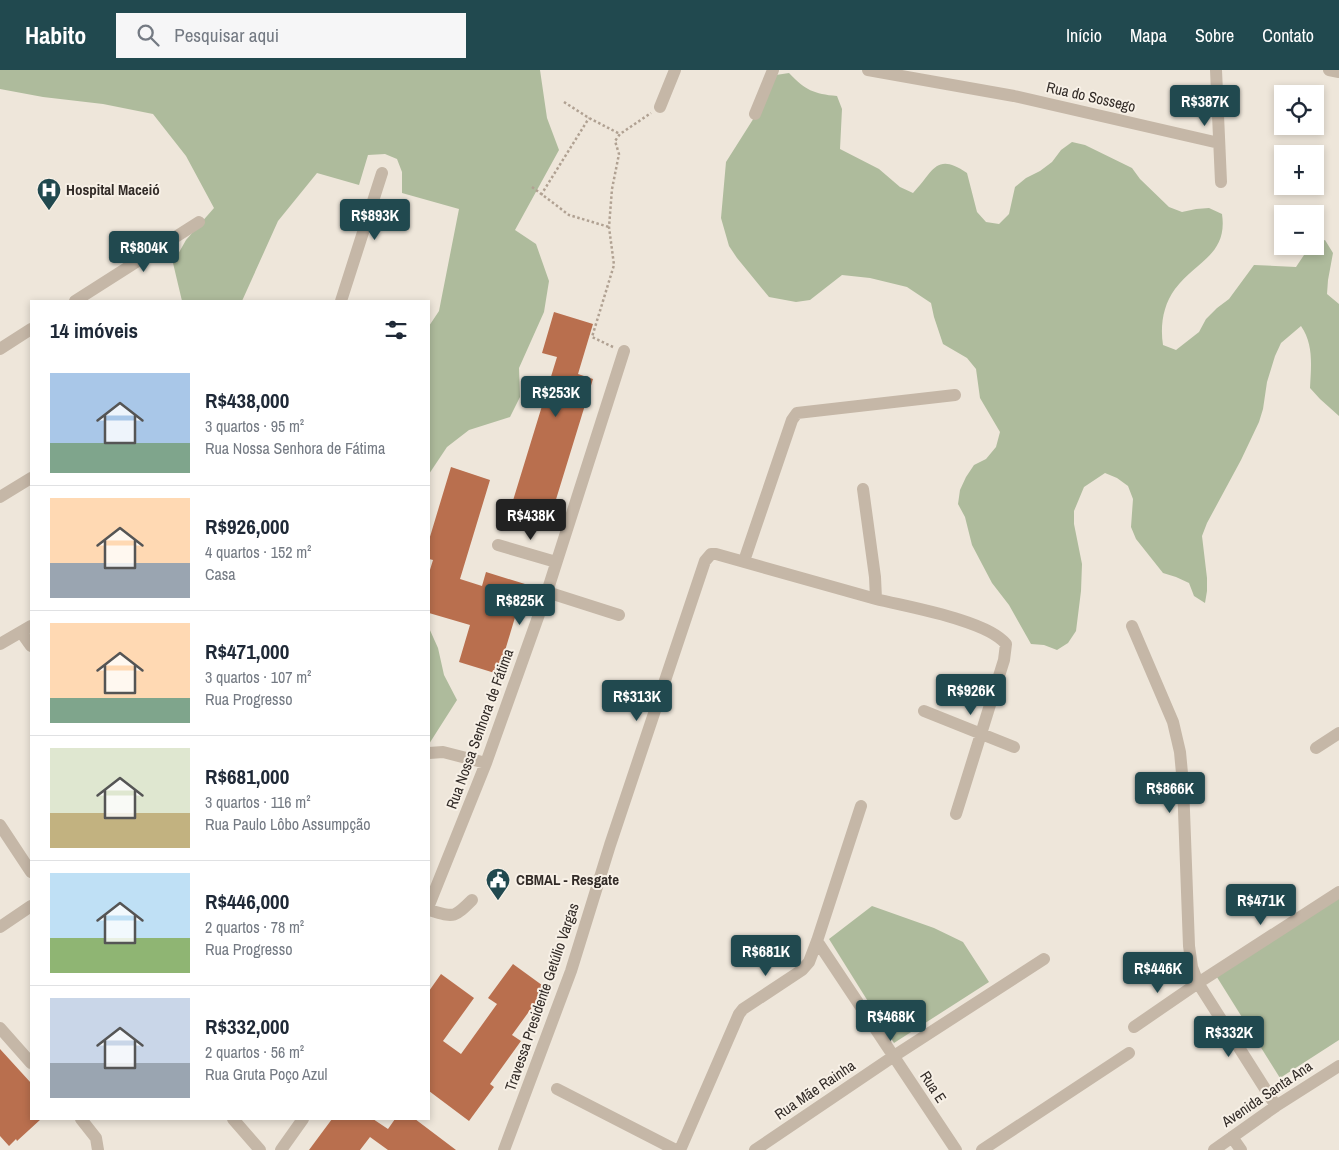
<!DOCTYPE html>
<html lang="pt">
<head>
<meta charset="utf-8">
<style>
	:root { --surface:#fff; --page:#f6f6f7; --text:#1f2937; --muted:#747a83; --line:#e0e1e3; --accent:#21494f }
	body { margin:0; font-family:"Archivo Narrow",sans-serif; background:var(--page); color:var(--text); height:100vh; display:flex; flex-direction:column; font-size:19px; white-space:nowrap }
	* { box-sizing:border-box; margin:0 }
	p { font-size:16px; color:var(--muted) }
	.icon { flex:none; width:28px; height:28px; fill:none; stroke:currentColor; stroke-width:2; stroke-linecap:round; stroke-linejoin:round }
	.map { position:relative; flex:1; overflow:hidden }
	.drawer { position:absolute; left:30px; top:230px; width:400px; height:820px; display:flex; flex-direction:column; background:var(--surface); border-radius:0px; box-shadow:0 2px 8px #0003 }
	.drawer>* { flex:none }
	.buttons { position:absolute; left:1274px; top:15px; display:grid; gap:10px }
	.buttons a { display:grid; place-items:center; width:50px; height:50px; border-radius:0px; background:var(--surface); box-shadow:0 2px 8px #0003; font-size:25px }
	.price { position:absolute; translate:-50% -42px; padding:0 11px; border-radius:5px; background:var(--accent); color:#fff; font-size:16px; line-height:32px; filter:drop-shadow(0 1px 2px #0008) }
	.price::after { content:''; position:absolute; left:50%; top:30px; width:15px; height:11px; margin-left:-8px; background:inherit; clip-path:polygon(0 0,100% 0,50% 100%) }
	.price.selected { background:#222; color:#fff }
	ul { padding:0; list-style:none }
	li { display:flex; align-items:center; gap:15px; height:125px; padding:0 20px }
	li+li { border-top:1px solid var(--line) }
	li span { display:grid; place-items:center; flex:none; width:140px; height:100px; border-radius:0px; color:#555 }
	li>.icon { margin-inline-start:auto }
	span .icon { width:60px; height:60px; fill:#fffc; stroke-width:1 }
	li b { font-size:21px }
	h2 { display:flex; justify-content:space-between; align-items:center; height:60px; padding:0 20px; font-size:21px }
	header { display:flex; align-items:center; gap:30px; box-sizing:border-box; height:70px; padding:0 25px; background:var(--accent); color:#fff }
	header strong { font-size:24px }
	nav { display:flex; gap:28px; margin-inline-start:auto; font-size:18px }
	.search { width:350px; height:45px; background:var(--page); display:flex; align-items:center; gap:12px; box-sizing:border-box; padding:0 18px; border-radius:0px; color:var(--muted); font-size:19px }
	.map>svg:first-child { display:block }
	.green { fill:#aebb9c }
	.building { fill:#b96f4e }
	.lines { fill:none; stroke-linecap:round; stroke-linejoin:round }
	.path { stroke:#b0a192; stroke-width:2.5; stroke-dasharray:2.5 2.5; stroke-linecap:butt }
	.minor { stroke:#c5b7a7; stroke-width:12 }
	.labels { text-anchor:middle; stroke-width:4; stroke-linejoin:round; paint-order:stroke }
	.street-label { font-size:15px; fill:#322b27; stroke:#f7f0e6 }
	.poi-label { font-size:15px; font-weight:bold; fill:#322b27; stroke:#f7f0e6; text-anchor:start }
</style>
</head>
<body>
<header>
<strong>Habito</strong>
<div class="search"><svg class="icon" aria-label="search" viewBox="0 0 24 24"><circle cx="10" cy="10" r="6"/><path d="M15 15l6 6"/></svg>Pesquisar aqui</div>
<nav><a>Início</a><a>Mapa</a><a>Sobre</a><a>Contato</a></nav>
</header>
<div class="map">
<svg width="1339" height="1080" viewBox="0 0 1339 1080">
	<rect width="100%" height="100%" fill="#eee6da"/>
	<!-- green -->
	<path class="green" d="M0 0H540L547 48 559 80 515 160 536 174 549 211 544 242 519 298 520 327 510 347 469 360 447 377 429 404V256L439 241 459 139 402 123V102L397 89 385 84 368 85 359 115 317 103 278 151 242 231H182L173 193 186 170 214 138 186 86 153 44 103 34 43 27 0 19Z
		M789 3C805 20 814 24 837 26L842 39 840 79 879 99 900 117 913 123C933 103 935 81 967 103L977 142 986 152 999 154 1009 144 1015 117 1026 108 1040 101 1052 92 1061 80 1072 72 1085 75 1132 98 1140 109 1169 137 1182 142 1196 139 1209 138 1222 144C1228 185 1196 191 1175 219 1163 235 1160 256 1163 275L1176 280 1199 262 1206 249 1217 238 1229 229 1254 195 1296 197 1310 176H1315V173L1325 170 1333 183 1328 210 1327 224 1339 234V346L1320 329 1310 318C1311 296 1314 275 1301 256L1281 273 1275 286 1267 312 1263 339 1259 352 1241 390 1207 453 1202 466 1207 508V521L1205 533 1194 526 1189 513 1176 507 1163 503 1136 469 1131 457 1133 429 1128 416 1117 408 1105 403 1084 417 1074 441V454L1082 494 1081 521 1076 561 1068 573 1057 580 1044 575 1031 574 1009 535 992 513 972 475 965 447 958 434 960 420 966 407 974 395 986 389 996 377 1000 362 980 328 976 299 967 288 943 274 934 247 931 233 907 217 870 208 842 205 810 230 796 232 769 227 737 188 729 176 721 148 726 92 764 32 776 5Z
		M429 558 438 578 444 605 457 630 429 674Z
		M1339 821V970L1280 1008 1215 904Z
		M872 836 934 858 963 872 989 912 894 973 829 869Z"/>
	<!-- building -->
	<path class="building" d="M554 242 593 254 578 304 593 309 550 449 511 437 557 287 542 283Z
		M451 397 490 410 460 509 482 516 486 502 525 514 498 604 459 592 470 555 429 543V503L433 490 429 489V470Z
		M513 894 546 918 512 965 521 971 490 1014 494 1017 469 1051 429 1021V921L441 904 474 928 443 971 461 984 497 934 488 928Z
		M0 979 31 1013V1049H41L17 1071 16 1069 9 1076 0 1066Z
		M332 1049H373L388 1059 395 1049H415L456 1080H388L370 1067 360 1080H309Z"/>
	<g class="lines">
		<!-- path -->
		<path class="path" d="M564 32 589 48 620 64
			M532 117 569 145 609 157
			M541 125 589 48
			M613 277 592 267 614 195 609 157 612 119 619 84 615 71 620 64 651 43"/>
		<!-- minor -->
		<path class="minor" d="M868 0 1014 26 1219 73
			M1216 0 1221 112
			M1329 0 1339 2
			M660 37 675 0
			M755 44 773 0
			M75 231 199 152
			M341 231 382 103
			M0 279 31 259
			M0 427 31 408
			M498 475 556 492
			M744 491 792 350 797 343 955 325
			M547 522 619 545
			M876 529C907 537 987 550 1006 574L1004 590 956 744
			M1132 556 1173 652 1180 682 1183 714 1189 876 1192 897 1198 913 1276 1036
			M21 562 31 576
			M0 574 31 556
			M924 641 1014 677
			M1316 678 1339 663
			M429 683 443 682 486 693
			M0 755 31 802
			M429 835 486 693 547 522 624 281
			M429 840C454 847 453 849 472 830
			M0 857 31 836
			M817 871 956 1080
			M1134 957 1198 913 1339 822
			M0 958 31 993
			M557 1019 676 1080
			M81 1049 96 1068 98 1080
			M233 1049 260 1080
			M1232 1067 1241 1080
			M281 1080 303 1049
			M504 1080 571 901 610 775 705 491 711 484H716L876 529 875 507 863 419
			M680 1080 739 944 743 939 802 900 809 892 817 871 861 736
			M755 1080 894 986 1044 889
			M982 1080 1129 983
			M1214 1080 1276 1036 1339 996"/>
	</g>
	<!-- icons -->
	<defs>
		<symbol id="hospital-pin" viewBox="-11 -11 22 30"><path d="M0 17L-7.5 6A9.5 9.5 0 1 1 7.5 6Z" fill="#21494f" stroke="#f7f0e6"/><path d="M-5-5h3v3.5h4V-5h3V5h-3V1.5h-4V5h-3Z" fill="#fff"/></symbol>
		<symbol id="civic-pin" viewBox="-11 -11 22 30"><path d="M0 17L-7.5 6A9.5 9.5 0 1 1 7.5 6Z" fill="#21494f" stroke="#f7f0e6"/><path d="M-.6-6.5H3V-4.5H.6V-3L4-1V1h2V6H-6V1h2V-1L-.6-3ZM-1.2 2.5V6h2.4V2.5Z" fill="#fff"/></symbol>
	</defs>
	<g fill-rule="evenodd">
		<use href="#hospital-pin" x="35" y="106" width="28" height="38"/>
		<use href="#civic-pin" x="484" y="796" width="28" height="38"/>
	</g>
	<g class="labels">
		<!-- street labels -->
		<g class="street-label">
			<text transform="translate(1091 27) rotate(13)" y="5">Rua do Sossego</text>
			<text transform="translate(480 659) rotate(-70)" y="5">Rua Nossa Senhora de Fátima</text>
			<text transform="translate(542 927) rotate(-71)" y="5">Travessa Presidente Getúlio Vargas</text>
			<text transform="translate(933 1017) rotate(57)" y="5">Rua E</text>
			<text transform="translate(815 1020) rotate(-34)" y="5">Rua Mãe Rainha</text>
			<text transform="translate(1267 1024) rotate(-34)" y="5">Avenida Santa Ana</text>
		</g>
		<!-- poi labels -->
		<g class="poi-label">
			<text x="66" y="125">Hospital Maceió</text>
			<text x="516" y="815">CBMAL - Resgate</text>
		</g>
	</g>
</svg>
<div class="buttons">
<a><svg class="icon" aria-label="locate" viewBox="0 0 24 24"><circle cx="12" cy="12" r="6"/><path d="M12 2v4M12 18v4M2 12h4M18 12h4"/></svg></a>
<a>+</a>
<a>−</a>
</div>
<b class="price" style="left:1205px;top:57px">R$387K</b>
<b class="price" style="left:375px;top:171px">R$893K</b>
<b class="price" style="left:144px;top:203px">R$804K</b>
<b class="price" style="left:556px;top:348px">R$253K</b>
<b class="price selected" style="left:531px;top:471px">R$438K</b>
<b class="price" style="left:520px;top:556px">R$825K</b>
<b class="price" style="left:971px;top:646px">R$926K</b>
<b class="price" style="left:637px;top:652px">R$313K</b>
<b class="price" style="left:1170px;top:744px">R$866K</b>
<b class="price" style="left:1261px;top:856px">R$471K</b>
<b class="price" style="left:766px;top:907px">R$681K</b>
<b class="price" style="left:1158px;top:924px">R$446K</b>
<b class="price" style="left:891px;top:972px">R$468K</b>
<b class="price" style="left:1229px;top:988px">R$332K</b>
<section class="drawer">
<h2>14 imóveis<svg class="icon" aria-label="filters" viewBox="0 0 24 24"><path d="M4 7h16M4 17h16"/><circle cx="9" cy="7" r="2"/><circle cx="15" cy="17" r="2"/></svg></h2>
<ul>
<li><span style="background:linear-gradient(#a9c7e8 70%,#7fa58c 0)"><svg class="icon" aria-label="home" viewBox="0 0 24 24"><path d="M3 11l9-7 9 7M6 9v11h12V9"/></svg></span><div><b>R$438,000</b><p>3 quartos · 95 m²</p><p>Rua Nossa Senhora de Fátima</p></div></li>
<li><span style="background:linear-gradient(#ffd9b3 65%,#9aa5b1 0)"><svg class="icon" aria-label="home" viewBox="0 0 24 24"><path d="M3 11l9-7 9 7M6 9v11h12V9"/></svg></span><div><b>R$926,000</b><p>4 quartos · 152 m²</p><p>Casa</p></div></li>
<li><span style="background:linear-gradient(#ffd9b3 75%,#7fa58c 0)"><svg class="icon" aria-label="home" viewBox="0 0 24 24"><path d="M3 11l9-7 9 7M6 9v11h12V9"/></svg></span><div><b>R$471,000</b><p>3 quartos · 107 m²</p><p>Rua Progresso</p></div></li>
<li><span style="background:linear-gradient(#dfe7d0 65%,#c2b280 0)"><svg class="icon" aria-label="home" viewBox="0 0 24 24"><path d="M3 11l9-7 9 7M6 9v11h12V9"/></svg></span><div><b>R$681,000</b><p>3 quartos · 116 m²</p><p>Rua Paulo Lôbo Assumpção</p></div></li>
<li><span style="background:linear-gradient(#bfe0f5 65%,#8fb573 0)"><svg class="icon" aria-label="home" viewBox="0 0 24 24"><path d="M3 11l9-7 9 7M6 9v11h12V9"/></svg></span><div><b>R$446,000</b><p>2 quartos · 78 m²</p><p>Rua Progresso</p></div></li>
<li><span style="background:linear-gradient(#c9d6e8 65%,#9aa5b1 0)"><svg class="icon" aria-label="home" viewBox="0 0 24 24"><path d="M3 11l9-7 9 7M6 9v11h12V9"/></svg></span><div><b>R$332,000</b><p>2 quartos · 56 m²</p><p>Rua Gruta Poço Azul</p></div></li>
</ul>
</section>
</div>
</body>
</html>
